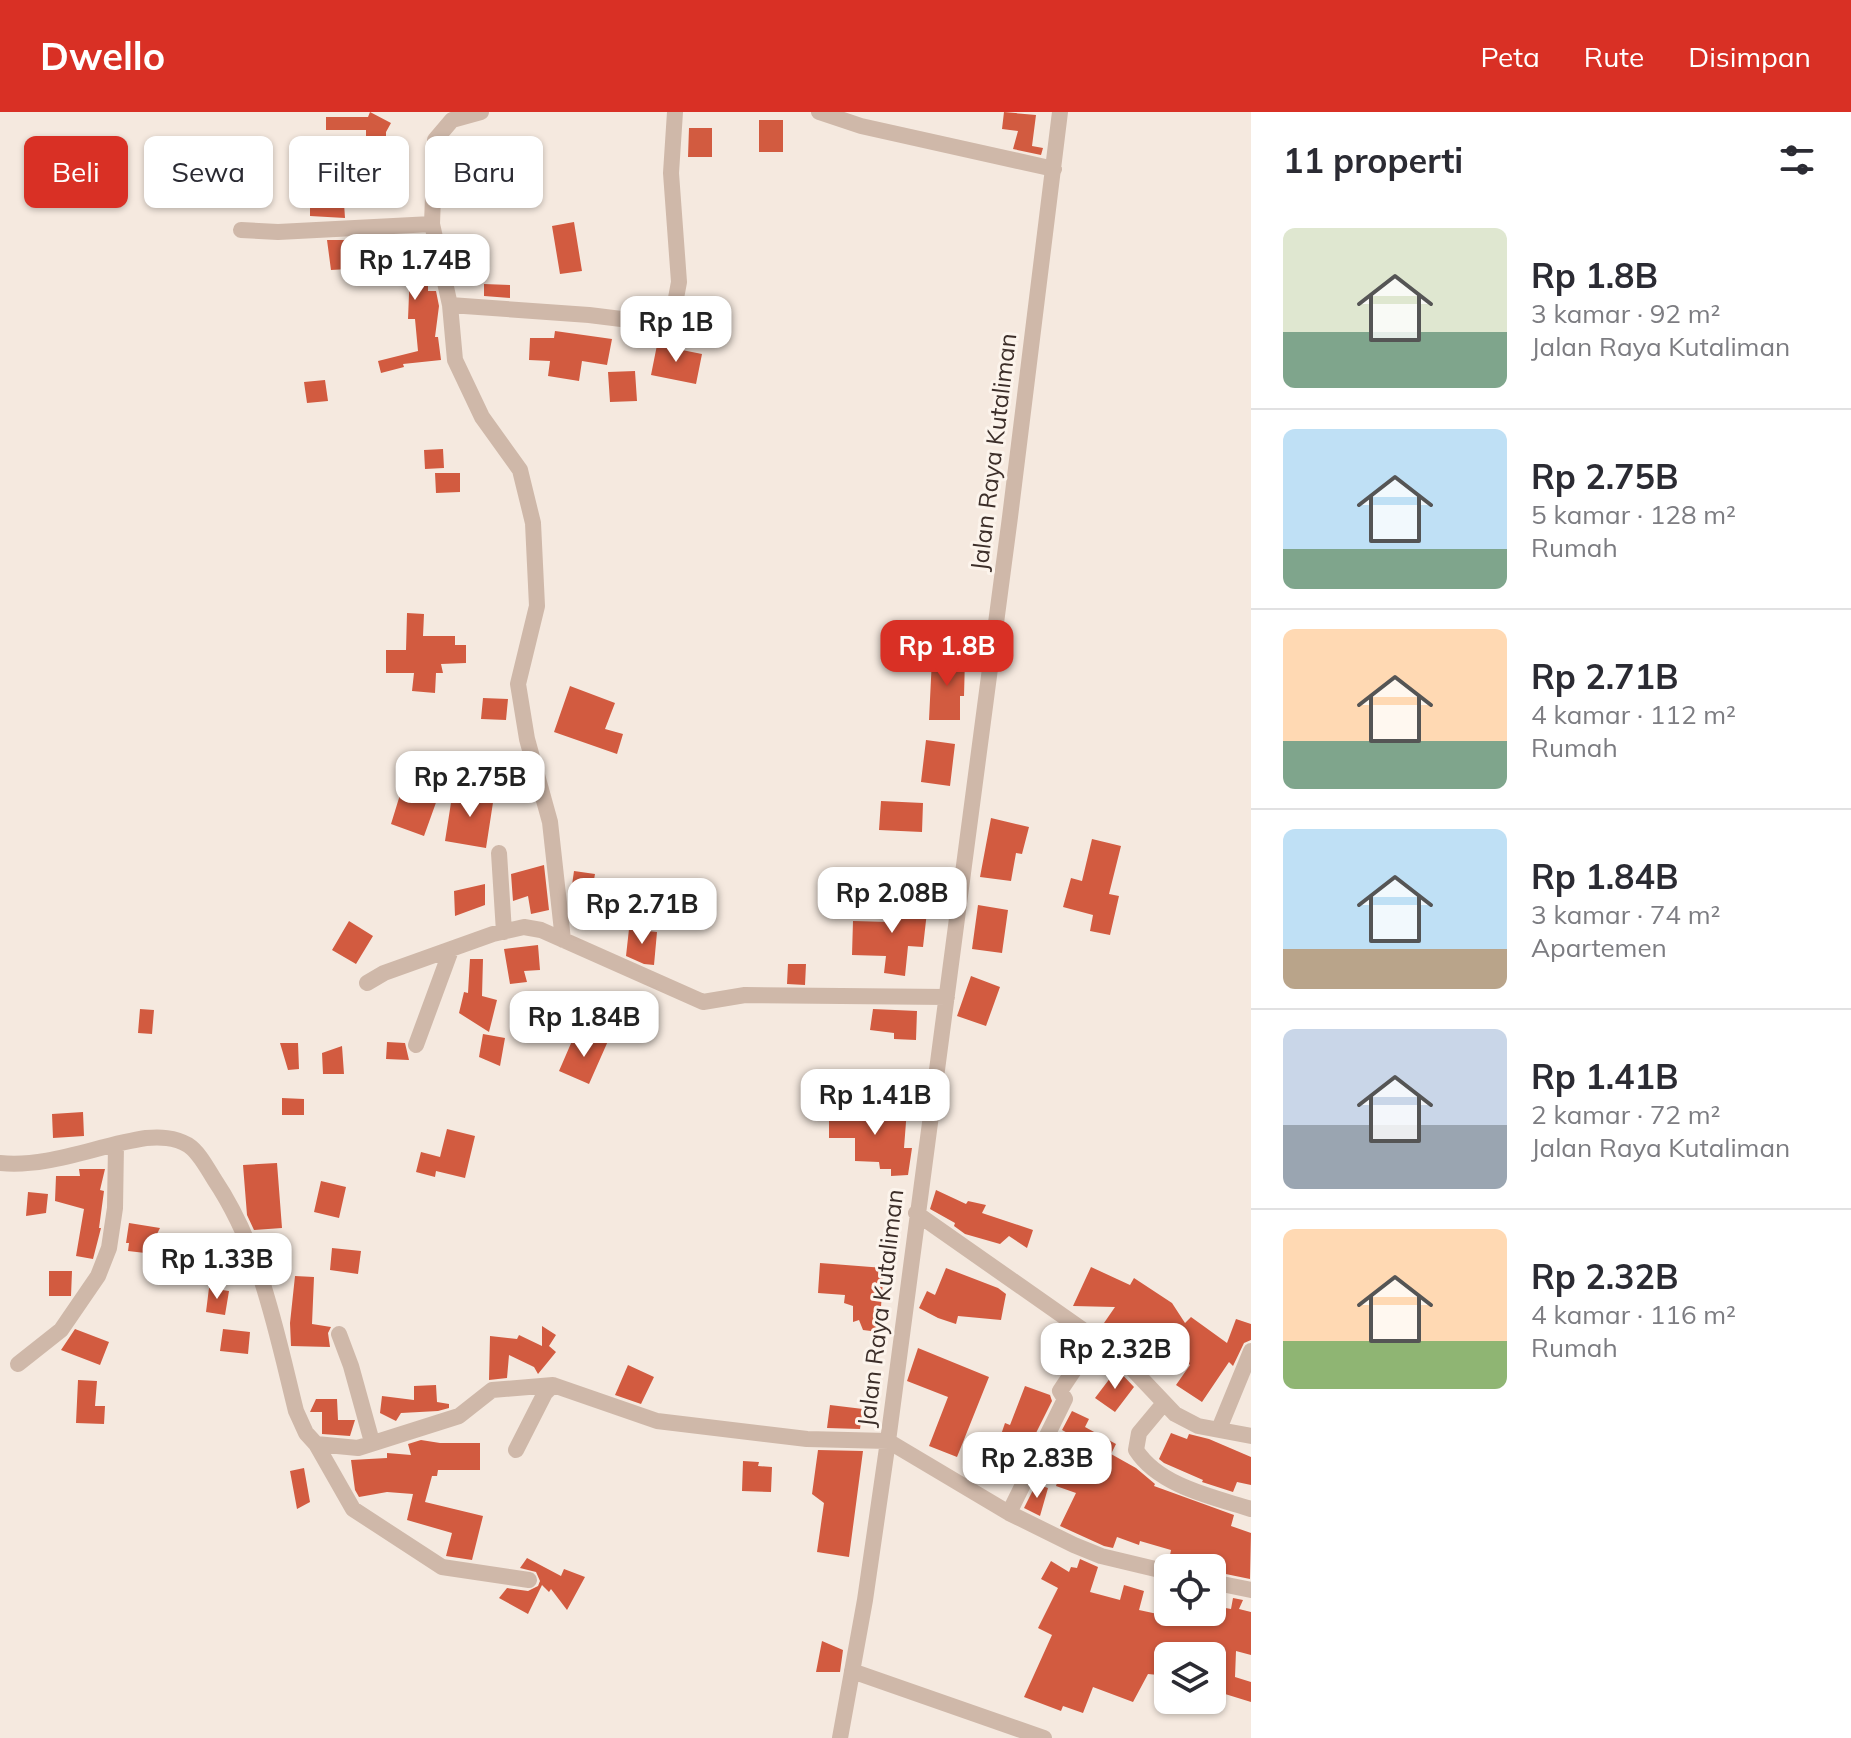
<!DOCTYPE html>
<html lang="id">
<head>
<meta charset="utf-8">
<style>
	:root { --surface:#fff; --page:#f2f2f3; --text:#2b2b33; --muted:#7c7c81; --line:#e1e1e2; --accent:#d93025 }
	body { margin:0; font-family:Mulish,sans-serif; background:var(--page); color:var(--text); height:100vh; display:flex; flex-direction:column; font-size:30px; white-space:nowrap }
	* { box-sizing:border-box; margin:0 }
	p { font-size:26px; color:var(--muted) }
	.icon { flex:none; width:44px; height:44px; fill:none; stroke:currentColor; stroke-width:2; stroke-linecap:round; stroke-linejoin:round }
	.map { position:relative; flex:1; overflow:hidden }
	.sheet { display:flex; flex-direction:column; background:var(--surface); width:600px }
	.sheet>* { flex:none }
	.top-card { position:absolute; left:24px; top:24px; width:760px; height:72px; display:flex; gap:16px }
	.tools { position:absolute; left:1154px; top:1442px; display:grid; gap:16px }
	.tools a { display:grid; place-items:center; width:72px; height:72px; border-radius:12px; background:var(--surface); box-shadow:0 2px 6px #0004; font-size:40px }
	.price { position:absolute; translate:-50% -68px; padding:0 18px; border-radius:16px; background:#fff; color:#222; font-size:26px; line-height:52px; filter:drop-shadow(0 2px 4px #0008) }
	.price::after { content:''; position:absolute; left:50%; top:48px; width:24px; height:18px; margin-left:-12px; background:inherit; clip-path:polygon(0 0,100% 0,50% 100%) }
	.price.active { background:var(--accent); color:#fff }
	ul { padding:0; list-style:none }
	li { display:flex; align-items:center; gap:24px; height:200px; padding:0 32px }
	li+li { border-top:2px solid var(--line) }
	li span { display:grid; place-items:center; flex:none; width:224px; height:160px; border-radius:12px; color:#555 }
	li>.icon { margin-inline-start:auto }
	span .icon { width:96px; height:96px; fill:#fffc; stroke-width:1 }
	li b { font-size:34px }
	h2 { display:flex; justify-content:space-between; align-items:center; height:96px; padding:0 32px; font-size:34px }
	.chip { padding:0 28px; border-radius:12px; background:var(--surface); box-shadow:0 2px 6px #0004; font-size:28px; line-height:72px }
	.chip.active { background:var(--accent); color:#fff }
	header { display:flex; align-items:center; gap:48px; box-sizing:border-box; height:112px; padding:0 40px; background:var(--accent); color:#fff }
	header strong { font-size:38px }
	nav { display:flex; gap:44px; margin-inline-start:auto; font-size:28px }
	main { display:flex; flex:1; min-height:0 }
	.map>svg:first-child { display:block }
	.building { fill:#d25b40 }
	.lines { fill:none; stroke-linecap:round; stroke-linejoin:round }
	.minor { stroke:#cfb8a9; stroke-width:16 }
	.labels { text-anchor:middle; stroke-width:6; stroke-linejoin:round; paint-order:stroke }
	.street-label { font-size:24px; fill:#3c2e29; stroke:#fcf4ec }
</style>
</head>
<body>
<header>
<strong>Dwello</strong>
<nav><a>Peta</a><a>Rute</a><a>Disimpan</a></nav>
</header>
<main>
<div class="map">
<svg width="1251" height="1626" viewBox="0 0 1251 1626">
	<rect width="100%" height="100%" fill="#f5e9df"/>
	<!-- building -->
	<path class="building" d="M370 0 391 11 386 20V40H366V18H326V5H368Z
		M1004 0 1036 3 1032 34 1043 36 1041 43 1013 37 1018 19 1002 17Z
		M759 8H783V40H759Z
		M689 16H712V45H688Z
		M310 88 344 91 345 106 310 104Z
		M574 110 582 159 560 162 552 114Z
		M421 124V147H428V179H436L439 194 435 225H438L441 248 403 252 404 255 381 261 378 249 418 239 415 207H408L410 158 386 159 388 127Z
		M327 128H346L347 144 366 143V156L331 158Z
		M484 172 510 173V186L484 184Z
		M555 219 612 227 607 253 582 249 579 269 548 264 550 249 529 248 530 226H554Z
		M657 233 702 242 696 272 651 263Z
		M635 259 637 289 610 290 608 260Z
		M325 268 328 289 307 291 304 270Z
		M443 337 444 356 425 357 424 338Z
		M435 361H460V380L436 381Z
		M407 501 424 502 423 524H455V533H466V551L441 552 443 561H436L435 581 412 579 414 561H386V538H406Z
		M932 546H965L964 584H960V608H929Z
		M570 574 615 591 605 617 623 622 617 642 554 620Z
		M483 586 508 587 506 608 481 607Z
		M926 628 955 632 950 674 921 670Z
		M407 660 443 671 424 724 391 712Z
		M453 678 494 684 486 736 445 729Z
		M881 689 923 691 922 720 879 718Z
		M991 706 1029 715 1022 742 1016 741 1011 769 980 765Z
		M1092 727 1121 734 1109 782 1119 784 1110 823 1090 819 1093 803 1063 795 1071 766 1082 769Z
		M544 753 549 798 531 802 528 784 513 789 511 762Z
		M574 759 595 762 588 802 571 799 570 787Z
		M485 772V793L455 804 454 779Z
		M893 788 928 791 923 835 908 834 905 864 884 861 886 844 852 843 853 809 890 810Z
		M978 793 1008 798 1002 841 972 837Z
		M349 809 373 824 356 852 332 838Z
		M629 817 657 820 654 853 644 852 626 844Z
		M538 833 540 858 524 859 527 870 510 872 504 837Z
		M470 847H483L482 884 497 888 489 920 459 901 464 880 468 881Z
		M788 852H806L805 873 787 872Z
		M971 864 1000 875 986 914 957 904Z
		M140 897 154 898 152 922 138 921Z
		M873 897 917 899 916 928 894 927V921L870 918Z
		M483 922 505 926 500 954 479 945Z
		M593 922 608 929 589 972 559 959 572 929 587 936Z
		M387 930 405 931 409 948 386 947Z
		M280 931H298L299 957 288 958Z
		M342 934 344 962H323L322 941Z
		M282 986 304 987V1003H282Z
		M907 997 904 1036H912L908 1063 891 1064V1057H880L879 1050 855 1049V1026H829V1000Z
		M83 1000 84 1024 53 1026 52 1002Z
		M447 1017 475 1024 465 1066 436 1059 435 1065 416 1060 421 1040 440 1045Z
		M277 1051 282 1116 254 1118 247 1103 243 1053Z
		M79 1057H105L100 1078 104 1079 99 1116H101L93 1147 76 1144 84 1097 55 1089 56 1064H80Z
		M321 1069 346 1075 339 1106 314 1100Z
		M936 1078 966 1092 968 1089 986 1093 982 1101 1033 1118 1027 1136 1009 1124 1000 1132 965 1122 954 1114 955 1111 930 1097Z
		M28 1080 48 1082 46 1101 26 1104Z
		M129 1111 160 1116 156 1124 154 1142 128 1139 129 1131H126Z
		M332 1136 361 1139 358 1162 330 1158Z
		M820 1151 884 1156 879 1220 863 1218 859 1208 853 1210V1194L844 1191 845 1183 818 1181Z
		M1091 1155 1130 1173 1134 1166 1172 1191 1185 1211 1191 1205 1227 1231 1236 1207 1251 1212V1228L1244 1231 1233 1254 1229 1250 1202 1290 1176 1273 1190 1253 1173 1238 1150 1260 1132 1240 1138 1234 1104 1211 1115 1195 1073 1194Z
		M946 1156 998 1176 1006 1182 1001 1208 958 1204 956 1212 938 1206 919 1196 927 1179 935 1183Z
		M49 1159H72L71 1184H49Z
		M295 1164 314 1165 312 1212 331 1215 328 1221 330 1235 291 1234 290 1211Z
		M209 1176 229 1179 225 1203 206 1200Z
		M542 1214 556 1223 549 1234 556 1240 538 1262 534 1255 509 1243 507 1266 489 1268 490 1224 517 1227 519 1223 542 1234Z
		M75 1217 109 1230 100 1253 61 1238Z
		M223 1217 250 1220 248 1242 220 1239Z
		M1062 1223 1078 1232 1062 1255 1048 1248Z
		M918 1236 989 1265 957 1345 929 1334 948 1285 907 1269Z
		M628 1253 654 1265 641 1292 615 1283Z
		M1117 1257 1134 1275 1115 1300 1095 1286Z
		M78 1268 97 1269 95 1294H105L104 1312 76 1311Z
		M436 1273 437 1290 449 1292V1296L438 1299 401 1301 396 1309 380 1301 382 1284 414 1288V1274Z
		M1025 1274 1050 1283 1052 1289 1018 1357 992 1349 1005 1311 1010 1313Z
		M316 1287H337L338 1308H355L350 1324 322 1322V1300H310Z
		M830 1293 863 1297 860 1317 827 1316Z
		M1072 1299 1089 1307 1085 1315 1116 1332 1111 1342 1136 1356 1155 1372 1154 1374 1234 1403 1231 1414 1251 1421 1250 1467 1216 1460 1170 1443 1171 1438 1140 1429 1139 1433 1117 1425 1113 1436 1104 1434 1060 1414 1076 1381 1056 1374 1073 1324 1062 1318Z
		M1171 1321 1187 1327 1189 1322 1209 1327 1251 1345V1373L1237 1370 1233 1380 1202 1370 1203 1368 1164 1351 1159 1347Z
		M421 1328 440 1331H480V1358H438L437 1364H432L425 1390 483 1404 472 1448 446 1444 452 1421 407 1408 413 1382 387 1380 359 1385 355 1378 351 1348 387 1346V1341L411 1343 408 1332Z
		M818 1338 863 1339 849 1445 817 1440 824 1391 812 1382Z
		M743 1349 759 1350 758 1354 772 1355 771 1380 742 1379Z
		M304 1356 310 1390 297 1397 290 1359Z
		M1036 1372 1048 1376 1040 1404 1024 1396Z
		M527 1446 561 1464 564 1457 585 1465 567 1498 551 1477 549 1480 542 1473 528 1502 499 1486 507 1476 528 1479 538 1474 540 1469 536 1460 520 1456Z
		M1080 1447 1098 1455 1090 1480 1120 1488 1124 1473 1144 1479 1139 1498 1176 1506 1177 1500H1219L1220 1495 1231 1497 1233 1486 1243 1488 1239 1497 1251 1500V1543L1236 1539 1235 1565 1251 1570V1590L1212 1578V1543L1168 1535V1564L1148 1562 1133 1590 1093 1575 1083 1601 1063 1594 1061 1599 1024 1585 1052 1523 1038 1516 1058 1476 1041 1467 1051 1449 1069 1460 1071 1455 1077 1456Z
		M822 1529 843 1538 840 1560H816Z"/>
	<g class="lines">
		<!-- minor -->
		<path class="minor" d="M481 0 452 8 435 28 432 112 450 193 455 248 482 305 520 358 533 411 537 494 518 572 527 627 550 710 563 828
			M819 0 861 14 1054 57
			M241 118 278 120 432 112
			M450 193 589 203 694 216
			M671 213 679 170 671 61 675 0
			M499 741 504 820
			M367 871 384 861 493 822 524 815 541 818 703 890 745 883 947 885
			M416 933 451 838
			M0 1051C49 1056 98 1033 146 1026 160 1025 174 1025 188 1033 199 1040 207 1056 214 1067 261 1137 276 1219 296 1299L306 1321 316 1332 358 1336 459 1304 492 1278 553 1273 657 1309 807 1327 888 1329 1009 1401 1074 1433 1101 1444 1168 1460
			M916 1101 1120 1244 1175 1302 1198 1314 1251 1324
			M339 1222 351 1254 372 1330
			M18 1252 61 1218 98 1164 109 1136 115 1096 116 1033
			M1164 1291 1139 1321 1136 1338C1159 1374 1213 1385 1251 1397
			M1219 1317 1251 1239
			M316 1332 353 1397 442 1455 529 1468
			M516 1338 545 1281 553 1273
			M1009 1401 1065 1287 1060 1279 1096 1225
			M1212 1470 1251 1478
			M852 1559 1044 1626
			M840 1626 865 1488 888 1329 1010 405 1060 0"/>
	</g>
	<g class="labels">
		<!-- street labels -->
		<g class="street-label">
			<text transform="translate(994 340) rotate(-83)" y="8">Jalan Raya Kutaliman</text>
			<text transform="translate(881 1196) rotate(-83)" y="8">Jalan Raya Kutaliman</text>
		</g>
	</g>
</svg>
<div class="tools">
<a><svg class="icon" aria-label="locate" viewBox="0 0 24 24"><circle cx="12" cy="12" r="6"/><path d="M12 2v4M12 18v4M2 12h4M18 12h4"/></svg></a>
<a><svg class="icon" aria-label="layers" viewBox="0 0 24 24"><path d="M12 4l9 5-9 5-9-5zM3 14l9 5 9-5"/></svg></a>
</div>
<b class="price" style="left:415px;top:190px">Rp 1.74B</b>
<b class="price" style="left:676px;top:252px">Rp 1B</b>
<b class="price active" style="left:947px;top:576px">Rp 1.8B</b>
<b class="price" style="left:470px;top:707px">Rp 2.75B</b>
<b class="price" style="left:892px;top:823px">Rp 2.08B</b>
<b class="price" style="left:642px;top:834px">Rp 2.71B</b>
<b class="price" style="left:584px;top:947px">Rp 1.84B</b>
<b class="price" style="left:875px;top:1025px">Rp 1.41B</b>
<b class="price" style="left:217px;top:1189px">Rp 1.33B</b>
<b class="price" style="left:1115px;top:1279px">Rp 2.32B</b>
<b class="price" style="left:1037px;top:1388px">Rp 2.83B</b>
<div class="top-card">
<a class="chip active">Beli</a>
<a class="chip">Sewa</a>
<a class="chip">Filter</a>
<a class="chip">Baru</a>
</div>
</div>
<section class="sheet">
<h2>11 properti<svg class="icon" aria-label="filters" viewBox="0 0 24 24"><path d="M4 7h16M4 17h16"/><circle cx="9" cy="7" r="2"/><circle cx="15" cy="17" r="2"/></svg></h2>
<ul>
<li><span style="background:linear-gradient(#dfe7d0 65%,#7fa58c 0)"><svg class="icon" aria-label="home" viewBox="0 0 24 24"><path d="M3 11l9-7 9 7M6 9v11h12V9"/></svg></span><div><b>Rp 1.8B</b><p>3 kamar · 92 m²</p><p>Jalan Raya Kutaliman</p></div></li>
<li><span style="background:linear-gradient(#bfe0f5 75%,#7fa58c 0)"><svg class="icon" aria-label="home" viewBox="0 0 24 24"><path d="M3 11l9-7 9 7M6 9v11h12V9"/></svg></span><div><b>Rp 2.75B</b><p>5 kamar · 128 m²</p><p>Rumah</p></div></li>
<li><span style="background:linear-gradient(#ffd9b3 70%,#7fa58c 0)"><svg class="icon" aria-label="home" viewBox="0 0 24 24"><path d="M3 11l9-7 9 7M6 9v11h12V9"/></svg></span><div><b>Rp 2.71B</b><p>4 kamar · 112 m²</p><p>Rumah</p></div></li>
<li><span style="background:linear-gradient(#bfe0f5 75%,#b9a48a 0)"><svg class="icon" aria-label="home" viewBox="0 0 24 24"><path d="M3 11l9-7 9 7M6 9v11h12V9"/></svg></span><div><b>Rp 1.84B</b><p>3 kamar · 74 m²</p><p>Apartemen</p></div></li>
<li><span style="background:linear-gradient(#c9d6e8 60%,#9aa5b1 0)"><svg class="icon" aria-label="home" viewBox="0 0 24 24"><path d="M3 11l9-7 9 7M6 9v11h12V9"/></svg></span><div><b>Rp 1.41B</b><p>2 kamar · 72 m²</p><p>Jalan Raya Kutaliman</p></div></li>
<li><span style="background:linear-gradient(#ffd9b3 70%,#8fb573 0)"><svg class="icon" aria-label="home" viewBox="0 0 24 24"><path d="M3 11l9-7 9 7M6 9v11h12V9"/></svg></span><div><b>Rp 2.32B</b><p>4 kamar · 116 m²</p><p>Rumah</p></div></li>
</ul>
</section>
</main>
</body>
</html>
